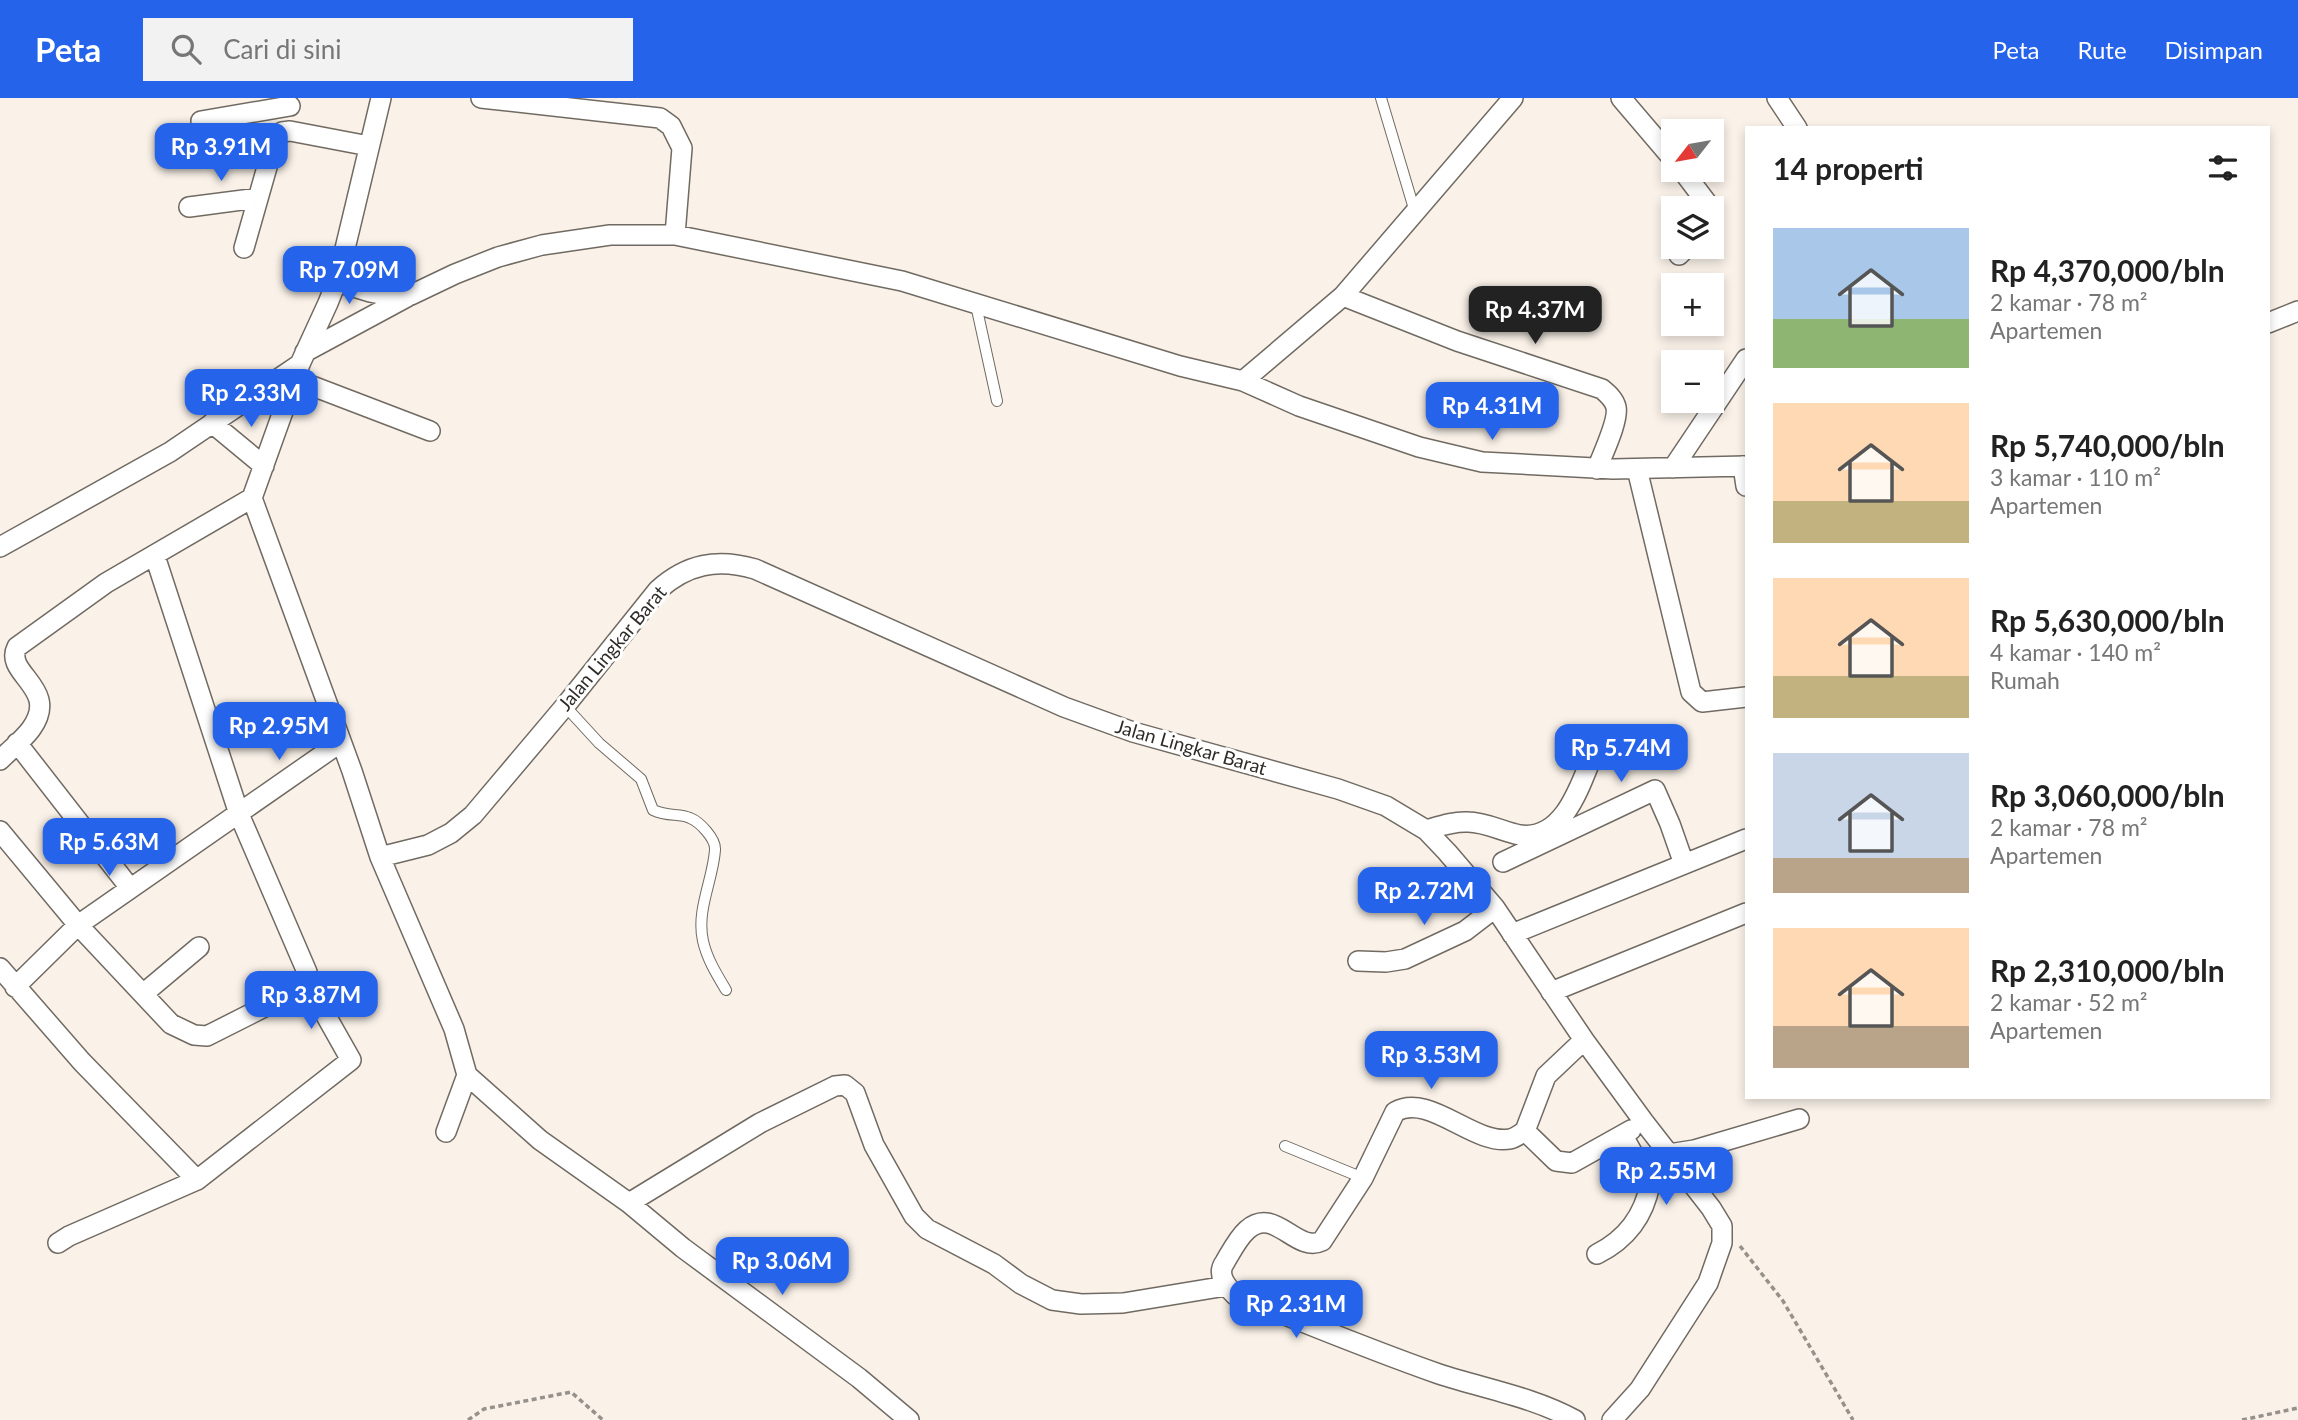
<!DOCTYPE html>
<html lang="id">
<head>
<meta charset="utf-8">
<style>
	:root { --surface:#fff; --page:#f2f2f2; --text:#222; --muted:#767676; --accent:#2563eb }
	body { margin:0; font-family:Lato,sans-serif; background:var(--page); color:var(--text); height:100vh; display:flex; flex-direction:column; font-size:26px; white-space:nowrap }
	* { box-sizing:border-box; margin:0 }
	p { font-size:23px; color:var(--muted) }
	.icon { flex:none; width:38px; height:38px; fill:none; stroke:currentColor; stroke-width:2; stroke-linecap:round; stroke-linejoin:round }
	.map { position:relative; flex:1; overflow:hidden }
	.drawer { position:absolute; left:1745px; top:28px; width:525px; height:973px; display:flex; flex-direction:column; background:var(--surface); border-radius:0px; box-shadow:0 4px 10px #0003 }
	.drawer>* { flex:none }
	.needle { width:46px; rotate:239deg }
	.fabs { position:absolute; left:1661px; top:21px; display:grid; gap:14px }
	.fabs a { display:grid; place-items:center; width:63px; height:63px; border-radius:0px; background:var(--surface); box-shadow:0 4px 10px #0003; font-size:35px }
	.price { position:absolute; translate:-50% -60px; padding:0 16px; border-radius:14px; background:var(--accent); color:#fff; font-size:23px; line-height:46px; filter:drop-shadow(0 2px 4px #0008) }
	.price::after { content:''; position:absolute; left:50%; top:42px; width:21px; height:16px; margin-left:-10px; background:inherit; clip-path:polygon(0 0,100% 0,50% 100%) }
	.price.current { background:#222; color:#fff }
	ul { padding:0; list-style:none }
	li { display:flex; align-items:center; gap:21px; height:175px; padding:0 28px }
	li span { display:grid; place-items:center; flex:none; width:196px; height:140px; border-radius:0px; color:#555 }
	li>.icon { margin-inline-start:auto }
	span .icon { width:84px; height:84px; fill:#fffc; stroke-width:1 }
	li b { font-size:30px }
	h2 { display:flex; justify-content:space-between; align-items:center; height:84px; padding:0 28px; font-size:30px }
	header { display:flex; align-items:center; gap:42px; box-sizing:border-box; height:98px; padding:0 35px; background:var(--accent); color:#fff }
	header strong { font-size:33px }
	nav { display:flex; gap:38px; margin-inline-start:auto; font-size:24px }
	.search { width:490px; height:63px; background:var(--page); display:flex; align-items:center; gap:18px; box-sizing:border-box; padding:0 24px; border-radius:0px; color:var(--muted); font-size:26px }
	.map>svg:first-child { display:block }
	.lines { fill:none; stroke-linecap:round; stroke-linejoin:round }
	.lane-casing { stroke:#706a62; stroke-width:12 }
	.street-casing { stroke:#706a62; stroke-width:22 }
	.path { stroke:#96918b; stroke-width:3.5; stroke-dasharray:5 3.5; stroke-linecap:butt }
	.lane { stroke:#fff; stroke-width:10 }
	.street { stroke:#fff; stroke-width:19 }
	.labels { text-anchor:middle; stroke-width:6; stroke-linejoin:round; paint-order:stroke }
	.street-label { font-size:19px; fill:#2e2b28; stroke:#fff }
</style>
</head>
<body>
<header>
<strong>Peta</strong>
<div class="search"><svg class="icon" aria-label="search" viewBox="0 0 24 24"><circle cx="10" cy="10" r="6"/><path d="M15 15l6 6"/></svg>Cari di sini</div>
<nav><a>Peta</a><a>Rute</a><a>Disimpan</a></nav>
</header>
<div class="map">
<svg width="2298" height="1322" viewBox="0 0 2298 1322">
	<rect width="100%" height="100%" fill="#faf2e9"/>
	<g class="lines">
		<defs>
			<path id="lane" d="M1381 0 1415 114
				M976 207 997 303
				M565 608 599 645 641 681 653 712C668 719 679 715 690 720 700 724 716 741 715 752 713 782 696 812 703 843 707 861 717 877 726 892
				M1285 1048 1363 1080"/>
			<path id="street" d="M381 0 338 180 328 205 300 266 252 400 352 673 380 759 454 931 467 977 446 1034
				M481 0 660 20 671 28 682 50 675 137
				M1621 0 1673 61
				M1777 0 1797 30
				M201 23 290 8
				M1682 72 1713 113 1712 118
				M189 109 258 100
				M244 150 275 41 282 34 290 33 369 48
				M1679 157 1687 149
				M338 180 347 187 370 194 395 199 411 197 455 176 498 159 542 147 610 137H675L902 183 1180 268 1243 283 1299 308 1419 349 1482 364 1613 371 1746 368
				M1343 198 1457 243 1602 291C1608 296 1614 301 1616 309 1619 323 1602 357 1597 371
				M2268 225 2298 213
				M305 254 407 199
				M294 281 430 333
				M1243 283 1343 198 1513 0
				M212 325 264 368
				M1743 368 1746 388
				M1673 370 1746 261
				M1637 371 1691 594 1702 604 1746 599
				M0 449 170 354 300 266
				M17 645 130 790
				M0 662C10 652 23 642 31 631 61 590 3 576 17 549L106 485 252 400
				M1426 732C1440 728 1454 723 1468 724 1486 724 1503 734 1520 737 1562 743 1579 691 1591 661
				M0 733 78 827 171 926 194 937 207 938 300 891 307 884V874L239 716 155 458
				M380 759 428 747 451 735 473 717 565 608 658 492C687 466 717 460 755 471L1064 609 1133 634 1338 691 1386 708 1426 732 1447 754 1495 810 1584 942 1644 1024 1711 1110 1722 1128V1145L1708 1185 1640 1291 1612 1322
				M1503 764 1655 692 1670 726 1684 766
				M1512 836 1746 741
				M1358 863 1386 864 1405 861 1465 833 1495 810
				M0 870 82 964 197 1082
				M15 889 78 827 341 644
				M1551 894 1746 815
				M143 896 199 849
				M467 977 540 1042 629 1105 760 1025 835 988 845 987 855 995 874 1047 914 1118 927 1131 994 1166 1021 1186 1052 1202 1081 1206 1123 1205 1226 1188
				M1525 1033 1556 1063 1572 1065 1631 1032
				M1669 1056 1694 1052 1799 1021
				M629 1105 683 1150 859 1280 909 1322
				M58 1145 69 1138 197 1082 351 962 307 884
				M1597 1156C1627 1141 1644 1118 1650 1086L1623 1038
				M1575 1322C1533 1299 1485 1291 1439 1276 1370 1252 1303 1224 1235 1197 1226 1188 1216 1176 1225 1164 1231 1154 1238 1140 1247 1132 1275 1107 1296 1156 1322 1143L1363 1080 1395 1014C1429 994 1474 1048 1510 1041 1515 1040 1520 1036 1525 1033L1546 978 1584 942"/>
		</defs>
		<!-- lane casing -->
		<use href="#lane" class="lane-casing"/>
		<!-- street casing -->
		<use href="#street" class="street-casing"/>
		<!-- path -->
		<path class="path" d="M1740 1148 1783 1203 1853 1322
			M468 1322 484 1311 571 1294 603 1322
			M2242 1322 2298 1310"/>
		<!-- lane -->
		<use href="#lane" class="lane"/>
		<!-- street -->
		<use href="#street" class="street"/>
	</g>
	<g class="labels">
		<!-- street labels -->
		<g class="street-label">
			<text transform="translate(612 550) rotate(-50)" y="7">Jalan Lingkar Barat</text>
			<text transform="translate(1191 649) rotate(16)" y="7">Jalan Lingkar Barat</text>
		</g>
	</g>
</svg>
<div class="fabs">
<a><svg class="needle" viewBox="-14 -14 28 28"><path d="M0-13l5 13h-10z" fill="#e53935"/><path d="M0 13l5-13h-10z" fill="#767676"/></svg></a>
<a><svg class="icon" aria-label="layers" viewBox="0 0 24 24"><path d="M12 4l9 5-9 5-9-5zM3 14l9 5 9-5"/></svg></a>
<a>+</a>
<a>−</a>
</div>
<b class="price" style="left:221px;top:85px">Rp 3.91M</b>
<b class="price" style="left:349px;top:208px">Rp 7.09M</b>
<b class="price current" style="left:1535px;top:248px">Rp 4.37M</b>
<b class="price" style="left:251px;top:331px">Rp 2.33M</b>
<b class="price" style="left:1492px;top:344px">Rp 4.31M</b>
<b class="price" style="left:279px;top:664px">Rp 2.95M</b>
<b class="price" style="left:1621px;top:686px">Rp 5.74M</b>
<b class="price" style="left:109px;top:780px">Rp 5.63M</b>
<b class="price" style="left:1424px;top:829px">Rp 2.72M</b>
<b class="price" style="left:311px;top:933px">Rp 3.87M</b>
<b class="price" style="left:1431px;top:993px">Rp 3.53M</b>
<b class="price" style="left:1666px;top:1109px">Rp 2.55M</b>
<b class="price" style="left:782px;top:1199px">Rp 3.06M</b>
<b class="price" style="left:1296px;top:1242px">Rp 2.31M</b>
<section class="drawer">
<h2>14 properti<svg class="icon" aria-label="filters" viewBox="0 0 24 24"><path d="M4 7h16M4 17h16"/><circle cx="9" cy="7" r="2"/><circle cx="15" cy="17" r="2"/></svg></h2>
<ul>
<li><span style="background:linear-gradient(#a9c7e8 65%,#8fb573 0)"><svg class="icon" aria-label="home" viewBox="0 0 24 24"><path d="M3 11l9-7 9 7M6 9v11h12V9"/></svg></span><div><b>Rp 4,370,000/bln</b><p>2 kamar · 78 m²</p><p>Apartemen</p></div></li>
<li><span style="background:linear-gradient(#ffd9b3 70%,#c2b280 0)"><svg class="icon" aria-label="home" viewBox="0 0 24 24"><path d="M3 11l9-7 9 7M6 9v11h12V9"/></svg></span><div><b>Rp 5,740,000/bln</b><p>3 kamar · 110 m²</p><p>Apartemen</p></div></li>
<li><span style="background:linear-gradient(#ffd9b3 70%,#c2b280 0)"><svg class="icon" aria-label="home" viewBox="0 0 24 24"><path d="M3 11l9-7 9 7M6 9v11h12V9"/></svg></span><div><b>Rp 5,630,000/bln</b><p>4 kamar · 140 m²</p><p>Rumah</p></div></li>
<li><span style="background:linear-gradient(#c9d6e8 75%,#b9a48a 0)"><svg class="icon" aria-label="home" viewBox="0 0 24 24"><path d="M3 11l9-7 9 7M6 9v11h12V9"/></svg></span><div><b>Rp 3,060,000/bln</b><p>2 kamar · 78 m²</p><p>Apartemen</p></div></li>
<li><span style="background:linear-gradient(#ffd9b3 70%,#b9a48a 0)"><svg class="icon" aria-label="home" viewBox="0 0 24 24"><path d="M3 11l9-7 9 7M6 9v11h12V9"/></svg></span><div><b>Rp 2,310,000/bln</b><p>2 kamar · 52 m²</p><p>Apartemen</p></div></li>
</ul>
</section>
</div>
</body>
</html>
